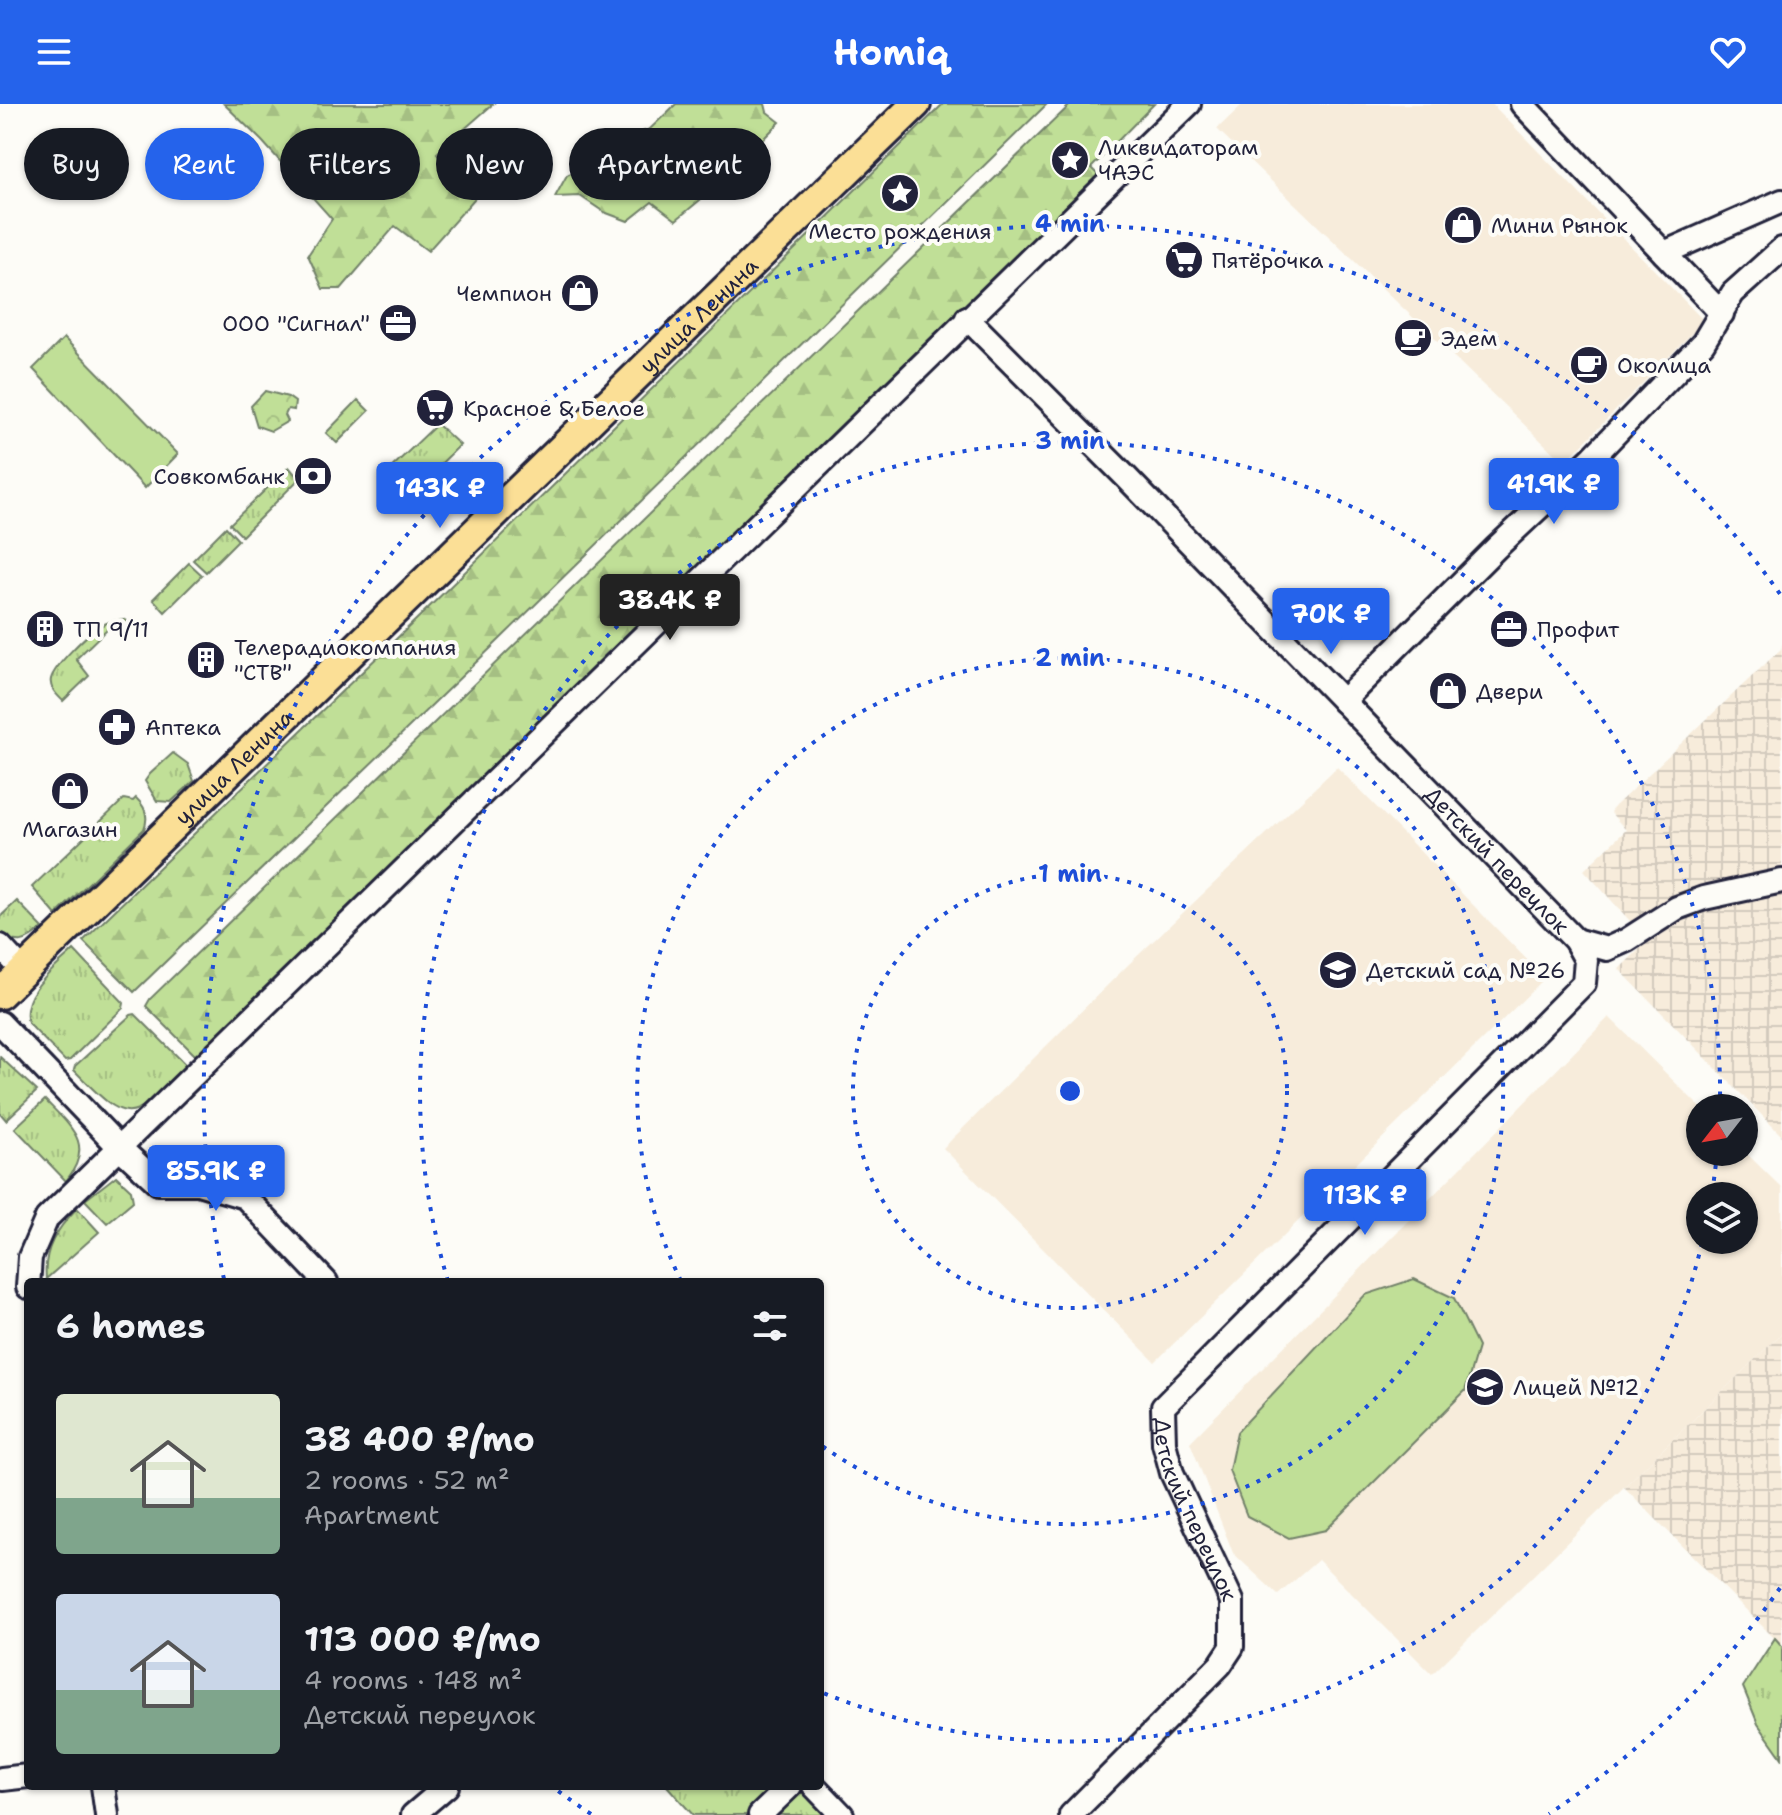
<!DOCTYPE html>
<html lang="en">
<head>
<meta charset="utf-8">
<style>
	:root { --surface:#171b24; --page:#242831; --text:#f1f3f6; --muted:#9ea1a6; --accent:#2563eb }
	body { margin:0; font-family:"Shantell Sans",sans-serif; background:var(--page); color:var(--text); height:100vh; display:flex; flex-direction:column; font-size:30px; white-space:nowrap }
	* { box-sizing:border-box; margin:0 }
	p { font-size:26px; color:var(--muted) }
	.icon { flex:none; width:44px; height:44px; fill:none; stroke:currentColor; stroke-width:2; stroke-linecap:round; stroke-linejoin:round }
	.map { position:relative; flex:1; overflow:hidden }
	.details { position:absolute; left:24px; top:1174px; width:800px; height:512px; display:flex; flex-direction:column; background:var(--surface); border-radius:8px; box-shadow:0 2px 6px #0004 }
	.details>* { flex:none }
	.banner { position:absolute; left:24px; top:24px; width:800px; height:72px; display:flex; gap:16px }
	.needle { width:52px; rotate:239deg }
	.tools { position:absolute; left:1686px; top:990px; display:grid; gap:16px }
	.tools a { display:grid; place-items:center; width:72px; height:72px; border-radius:50%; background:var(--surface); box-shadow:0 2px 6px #0004; font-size:40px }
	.price { position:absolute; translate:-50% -68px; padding:0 18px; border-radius:8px; background:var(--accent); color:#fff; font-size:26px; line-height:52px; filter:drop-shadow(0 2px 4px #0008) }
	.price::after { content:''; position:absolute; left:50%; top:48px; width:24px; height:18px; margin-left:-12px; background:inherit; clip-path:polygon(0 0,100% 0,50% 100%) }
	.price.current { background:#222; color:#fff }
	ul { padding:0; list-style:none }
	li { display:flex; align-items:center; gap:24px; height:200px; padding:0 32px }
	li span { display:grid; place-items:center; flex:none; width:224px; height:160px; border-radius:8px; color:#555 }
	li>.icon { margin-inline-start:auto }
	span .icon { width:96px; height:96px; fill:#fffc; stroke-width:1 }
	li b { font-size:34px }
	h2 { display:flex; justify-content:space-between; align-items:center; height:96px; padding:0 32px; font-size:34px }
	.pill { padding:0 28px; border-radius:36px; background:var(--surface); box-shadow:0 2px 6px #0004; font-size:28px; line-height:72px }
	.pill.current { background:var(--accent); color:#fff }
	header { display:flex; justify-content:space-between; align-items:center; height:104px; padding:0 32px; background:var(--accent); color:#fff; font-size:36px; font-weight:700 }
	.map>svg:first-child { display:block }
	.built { fill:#f7ecdb; fill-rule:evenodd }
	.industrial { fill:url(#industrial-grid) }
	.grass { fill:url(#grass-tufts); stroke:#718069; stroke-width:2 }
	.forest { fill:url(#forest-firs); stroke:#718069; stroke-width:2 }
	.park { fill:url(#park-crowns); stroke:#718069; stroke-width:2 }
	.garden { fill:#c0df97; stroke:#718069; stroke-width:2 }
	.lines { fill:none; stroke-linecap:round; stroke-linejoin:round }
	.minor-casing { stroke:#22223b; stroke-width:28 }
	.major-casing { stroke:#22223b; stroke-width:34 }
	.minor { stroke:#fdfcf7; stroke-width:22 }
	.major { stroke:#fbdf96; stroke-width:28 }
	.ring { fill:none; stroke:#1d4ed8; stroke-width:4; stroke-dasharray:4 8 }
	.labels { text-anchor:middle; stroke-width:8; stroke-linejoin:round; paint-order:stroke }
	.poi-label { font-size:22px; fill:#22223b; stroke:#fdfcf7; text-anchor:start }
	.street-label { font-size:22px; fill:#22223b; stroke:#fdfcf7 }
	.centre { fill:#1d4ed8; stroke:#fdfcf7; stroke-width:4 }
	.ring-label { font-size:24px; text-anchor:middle; font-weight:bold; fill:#1d4ed8; stroke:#fdfcf7; stroke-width:8; stroke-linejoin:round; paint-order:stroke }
</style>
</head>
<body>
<header><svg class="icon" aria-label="menu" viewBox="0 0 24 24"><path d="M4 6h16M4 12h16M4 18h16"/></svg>Homiq<svg class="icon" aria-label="heart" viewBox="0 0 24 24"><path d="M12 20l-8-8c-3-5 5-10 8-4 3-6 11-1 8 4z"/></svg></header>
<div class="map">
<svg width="1782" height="1711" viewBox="0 0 1782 1711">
	<defs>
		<pattern id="industrial-grid" width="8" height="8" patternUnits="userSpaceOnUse" patternTransform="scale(2)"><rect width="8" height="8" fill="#f7ecdb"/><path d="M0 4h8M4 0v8" fill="none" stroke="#d3cabd"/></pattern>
		<pattern id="grass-tufts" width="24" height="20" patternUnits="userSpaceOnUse" patternTransform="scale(2)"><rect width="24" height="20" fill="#c0df97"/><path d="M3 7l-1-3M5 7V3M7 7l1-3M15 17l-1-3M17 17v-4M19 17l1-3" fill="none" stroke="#a5bf83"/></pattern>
		<pattern id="forest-firs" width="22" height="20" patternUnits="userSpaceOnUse" patternTransform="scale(2)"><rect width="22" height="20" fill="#c0df97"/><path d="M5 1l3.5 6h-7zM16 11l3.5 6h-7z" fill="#a5bf83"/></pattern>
		<pattern id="park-crowns" width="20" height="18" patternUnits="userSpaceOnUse" patternTransform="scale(2)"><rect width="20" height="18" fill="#c0df97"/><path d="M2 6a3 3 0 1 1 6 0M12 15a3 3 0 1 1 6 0" fill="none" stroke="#a5bf83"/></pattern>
	</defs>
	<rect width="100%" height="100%" fill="#fdfcf7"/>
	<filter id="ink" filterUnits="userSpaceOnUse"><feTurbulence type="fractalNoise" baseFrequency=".0125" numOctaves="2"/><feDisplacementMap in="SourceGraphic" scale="16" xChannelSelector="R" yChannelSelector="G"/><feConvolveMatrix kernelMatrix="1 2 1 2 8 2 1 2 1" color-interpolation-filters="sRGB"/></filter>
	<g filter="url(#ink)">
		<!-- built -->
		<path class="built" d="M1243 0H1492L1704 217 1564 359 1217 25Z
			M1337 663 1545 874 1155 1258 943 1044 1130 859Z
			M1609 913 1701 1004 1700 1048 1744 1047 1782 1084V1229L1432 1570 1318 1456 1278 1491 1233 1449 1190 1338ZM1700 1092H1744V1136H1700Z"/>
		<!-- industrial -->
		<path class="industrial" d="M1782 540V1032L1619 865 1648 837 1584 766 1626 726 1610 708 1615 702 1781 545Z
			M1782 1229V1542L1624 1383Z"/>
		<!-- grass -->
		<path class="grass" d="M358 296 369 307 337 339 326 329Z
			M437 320 460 341 401 399 386 385 397 376 388 367Z
			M289 363 299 375 242 432 230 420Z
			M226 423 238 436 206 468 193 456Z
			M189 459 202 471 165 508 153 495Z
			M124 515 127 517 125 537 109 523 76 555 89 572 63 597C57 591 49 584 51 575 54 562 88 529 99 523 106 518 115 516 124 515Z
			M173 649 188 660 194 677 171 698 157 697 145 677 150 670Z
			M136 694C146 703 149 713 144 725L56 811 32 783 124 695 133 697Z
			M17 797 43 824C27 838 16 844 0 827V813Z
			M74 846 124 899 123 904 70 956 65 957 28 919C19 889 56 864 74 846Z
			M135 910 187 962C131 1018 131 1025 74 966L75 962 131 911Z
			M0 953 37 987 6 1016 0 1009Z
			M45 996C72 1024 95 1040 66 1077L15 1024Z
			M116 1072 131 1086 133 1097 107 1119 85 1096Z
			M77 1104 99 1128 46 1175C43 1145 57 1125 77 1104Z
			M1775 1534 1782 1542V1654L1758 1620 1743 1583Z
			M667 1682H780L752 1711H693Z
			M799 1682 827 1711H767Z"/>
		<!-- forest -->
		<path class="forest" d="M224 0H493L437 49 475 94 428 147 395 122 341 185H323L308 151 332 115 262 37Z
			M676 0H765L767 8 780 18 712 86 676 116 652 98 628 117 604 108 580 92 555 93 567 71 597 57 614 38 650 25Z
			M943 0H1047L494 541 134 888 83 837 420 512Z
			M1071 0H1154L1091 64 1100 73 196 952 146 902 150 895Z"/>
		<!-- park -->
		<path class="park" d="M265 287 288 293 295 298 294 306 288 305 285 311 288 317 271 327 257 322 251 302Z"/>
		<!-- garden -->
		<path class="garden" d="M64 234 178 350 145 384 33 265Z
			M1414 1175 1454 1194 1478 1243 1465 1287 1326 1426 1289 1434 1247 1412 1229 1366 1237 1328 1365 1191Z"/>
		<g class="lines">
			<defs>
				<g id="minor">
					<path d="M1522 0 1722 210"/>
					<path d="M1664 149 1782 97"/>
					<path id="s1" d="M967 214 1126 373 1575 836 1586 856 1584 879 1163 1303 1164 1339 1172 1369 1232 1497V1543L1220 1561 1071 1711"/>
					<path d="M1343 597 1496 444 1593 353 1703 239 1733 189 1782 145"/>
					<path d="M1575 836 1607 845 1627 836 1677 804 1704 794 1782 777"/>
					<path d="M0 842 24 868"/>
					<path d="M0 919 120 1044 158 1079H198L245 1093 326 1178"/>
					<path d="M28 1183 30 1153 47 1114 1189 0"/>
					<path d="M2 1675 28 1672"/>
					<path d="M103 1682 107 1711"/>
					<path d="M814 1682 842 1711"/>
					<path d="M413 1711 447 1682"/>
					<path d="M760 1711 790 1682"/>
				</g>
				<g id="major">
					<path id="s2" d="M0 890 916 0"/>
				</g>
			</defs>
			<!-- minor casing -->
			<use href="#minor" class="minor-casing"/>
			<!-- major casing -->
			<use href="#major" class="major-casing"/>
			<!-- minor -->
			<use href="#minor" class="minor"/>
			<!-- major -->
			<use href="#major" class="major"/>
		</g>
	</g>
	<!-- distance rings -->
	<g class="ring">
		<circle cx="1070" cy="987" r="217"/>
		<path d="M681 1177A433 433 0 1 1 822 1342"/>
		<path d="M1717 1049A650 650 0 0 1 1712 1089M1702 1139A650 650 0 0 1 821 1588M448 1177A650 650 0 1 1 1720 998"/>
		<path d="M1780 1484A867 867 0 0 1 1549 1710M591 1710A867 867 0 0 1 554 1684M224 1175A867 867 0 0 1 1780 490"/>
	</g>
	<!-- icons -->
	<defs>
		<symbol id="sight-disc" viewBox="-11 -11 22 22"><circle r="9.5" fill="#22223b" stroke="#fdfcf7"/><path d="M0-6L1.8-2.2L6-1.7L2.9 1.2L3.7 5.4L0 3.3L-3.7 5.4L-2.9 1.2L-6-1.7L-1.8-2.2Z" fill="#fff"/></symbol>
		<symbol id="shop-disc" viewBox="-11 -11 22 22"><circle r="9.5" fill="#22223b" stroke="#fdfcf7"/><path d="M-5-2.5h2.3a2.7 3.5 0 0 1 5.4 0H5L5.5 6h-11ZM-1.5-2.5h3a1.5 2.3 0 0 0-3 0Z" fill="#fff"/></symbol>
		<symbol id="supermarket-disc" viewBox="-11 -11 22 22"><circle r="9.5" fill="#22223b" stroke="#fdfcf7"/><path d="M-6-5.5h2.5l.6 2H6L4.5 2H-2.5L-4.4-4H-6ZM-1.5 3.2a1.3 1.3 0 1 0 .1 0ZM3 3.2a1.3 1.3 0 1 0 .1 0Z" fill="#fff"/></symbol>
		<symbol id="office-disc" viewBox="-11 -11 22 22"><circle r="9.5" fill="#22223b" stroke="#fdfcf7"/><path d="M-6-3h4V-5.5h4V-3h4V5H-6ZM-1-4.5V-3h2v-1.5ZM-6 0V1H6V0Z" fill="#fff"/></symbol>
		<symbol id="cafe-disc" viewBox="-11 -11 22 22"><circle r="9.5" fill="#22223b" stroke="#fdfcf7"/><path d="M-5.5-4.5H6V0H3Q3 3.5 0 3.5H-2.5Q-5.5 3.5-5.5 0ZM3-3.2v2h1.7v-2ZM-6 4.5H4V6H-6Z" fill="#fff"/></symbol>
		<symbol id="bank-disc" viewBox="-11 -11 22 22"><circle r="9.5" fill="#22223b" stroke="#fdfcf7"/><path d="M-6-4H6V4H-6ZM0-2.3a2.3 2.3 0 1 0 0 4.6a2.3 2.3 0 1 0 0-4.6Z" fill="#fff"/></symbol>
		<symbol id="building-disc" viewBox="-11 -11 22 22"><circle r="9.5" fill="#22223b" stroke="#fdfcf7"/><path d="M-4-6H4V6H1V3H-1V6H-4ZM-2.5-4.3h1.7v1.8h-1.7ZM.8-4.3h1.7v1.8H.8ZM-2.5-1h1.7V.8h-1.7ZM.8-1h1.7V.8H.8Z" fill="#fff"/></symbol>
		<symbol id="pharmacy-disc" viewBox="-11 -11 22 22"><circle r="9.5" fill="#22223b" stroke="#fdfcf7"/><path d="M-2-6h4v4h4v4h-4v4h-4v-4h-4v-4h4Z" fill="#fff"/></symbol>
		<symbol id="school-disc" viewBox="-11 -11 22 22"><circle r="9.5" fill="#22223b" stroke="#fdfcf7"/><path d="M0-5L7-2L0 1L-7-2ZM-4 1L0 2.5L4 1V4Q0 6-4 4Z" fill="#fff"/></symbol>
	</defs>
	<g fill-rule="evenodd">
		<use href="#sight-disc" x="1048" y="34" width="44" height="44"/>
		<use href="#sight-disc" x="878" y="67" width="44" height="44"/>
		<use href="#shop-disc" x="1441" y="99" width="44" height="44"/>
		<use href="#supermarket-disc" x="1162" y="134" width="44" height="44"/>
		<use href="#shop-disc" x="558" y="167" width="44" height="44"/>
		<use href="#office-disc" x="376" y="197" width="44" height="44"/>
		<use href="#cafe-disc" x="1391" y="212" width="44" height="44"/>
		<use href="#cafe-disc" x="1567" y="239" width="44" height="44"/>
		<use href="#supermarket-disc" x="413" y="282" width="44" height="44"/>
		<use href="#bank-disc" x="291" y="350" width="44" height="44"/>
		<use href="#building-disc" x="23" y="503" width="44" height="44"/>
		<use href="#office-disc" x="1487" y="503" width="44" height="44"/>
		<use href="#building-disc" x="184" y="534" width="44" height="44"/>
		<use href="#shop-disc" x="1426" y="565" width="44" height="44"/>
		<use href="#pharmacy-disc" x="95" y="601" width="44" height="44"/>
		<use href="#shop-disc" x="48" y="665" width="44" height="44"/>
		<use href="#school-disc" x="1316" y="844" width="44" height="44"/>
		<use href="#school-disc" x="1463" y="1261" width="44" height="44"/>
	</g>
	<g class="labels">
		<!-- poi labels -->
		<g class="poi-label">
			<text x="1098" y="51">Ликвидаторам<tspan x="1098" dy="25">ЧАЭС</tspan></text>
			<text x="1491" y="129">Мини Рынок</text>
			<text x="900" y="135" text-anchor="middle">Место рождения</text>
			<text x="1212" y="164">Пятёрочка</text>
			<text x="552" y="197" text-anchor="end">Чемпион</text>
			<text x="370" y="227" text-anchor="end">ООО "Сигнал"</text>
			<text x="1441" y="242">Эдем</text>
			<text x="1617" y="269">Околица</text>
			<text x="463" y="312">Красное &amp; Белое</text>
			<text x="285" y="380" text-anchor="end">Совкомбанк</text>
			<text x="73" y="533">ТП 9/11</text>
			<text x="1537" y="533">Профит</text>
			<text x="234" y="551">Телерадиокомпания<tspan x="234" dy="25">"СТВ"</tspan></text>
			<text x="1476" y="595">Двери</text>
			<text x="145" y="631">Аптека</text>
			<text x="70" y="733" text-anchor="middle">Магазин</text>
			<text x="1366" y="874">Детский сад №26</text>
			<text x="1513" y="1291">Лицей №12</text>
		</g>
		<!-- street labels -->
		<g class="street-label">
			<text dy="8" stroke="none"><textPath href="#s2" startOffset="974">улица Ленина</textPath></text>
			<text dy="8" stroke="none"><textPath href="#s2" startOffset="326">улица Ленина</textPath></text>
			<text dy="8" stroke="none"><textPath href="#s1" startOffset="758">Детский переулок</textPath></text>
			<text dy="8" stroke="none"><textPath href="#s1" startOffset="1622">Детский переулок</textPath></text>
		</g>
	</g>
	<circle cx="1070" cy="987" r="12" class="centre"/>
	<g class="ring-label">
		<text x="1070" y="128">4 min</text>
		<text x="1070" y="345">3 min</text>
		<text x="1070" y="562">2 min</text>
		<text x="1070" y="778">1 min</text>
	</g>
</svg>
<div class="tools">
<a><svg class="needle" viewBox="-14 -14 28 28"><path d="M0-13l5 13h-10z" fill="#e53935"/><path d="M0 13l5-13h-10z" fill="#9ea1a6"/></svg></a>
<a><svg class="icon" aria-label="layers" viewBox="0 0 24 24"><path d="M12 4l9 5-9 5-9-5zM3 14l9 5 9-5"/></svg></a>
</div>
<b class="price" style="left:1554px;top:422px">41.9K ₽</b>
<b class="price" style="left:440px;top:426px">143K ₽</b>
<b class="price current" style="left:670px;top:538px">38.4K ₽</b>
<b class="price" style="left:1331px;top:552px">70K ₽</b>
<b class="price" style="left:216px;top:1109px">85.9K ₽</b>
<b class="price" style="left:1365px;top:1133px">113K ₽</b>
<div class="banner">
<a class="pill">Buy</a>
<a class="pill current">Rent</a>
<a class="pill">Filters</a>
<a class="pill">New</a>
<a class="pill">Apartment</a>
</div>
<section class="details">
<h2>6 homes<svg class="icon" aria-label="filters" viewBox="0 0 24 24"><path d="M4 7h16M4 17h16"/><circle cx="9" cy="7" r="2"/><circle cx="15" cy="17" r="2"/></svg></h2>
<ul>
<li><span style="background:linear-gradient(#dfe7d0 65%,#7fa58c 0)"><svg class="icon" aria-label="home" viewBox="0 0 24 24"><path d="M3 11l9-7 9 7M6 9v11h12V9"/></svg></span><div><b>38 400 ₽/mo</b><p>2 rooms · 52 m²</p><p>Apartment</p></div></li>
<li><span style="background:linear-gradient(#c9d6e8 60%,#7fa58c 0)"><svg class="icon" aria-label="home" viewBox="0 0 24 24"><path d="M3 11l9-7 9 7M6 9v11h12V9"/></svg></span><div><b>113 000 ₽/mo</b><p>4 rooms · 148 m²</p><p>Детский переулок</p></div></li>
</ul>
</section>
</div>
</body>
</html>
